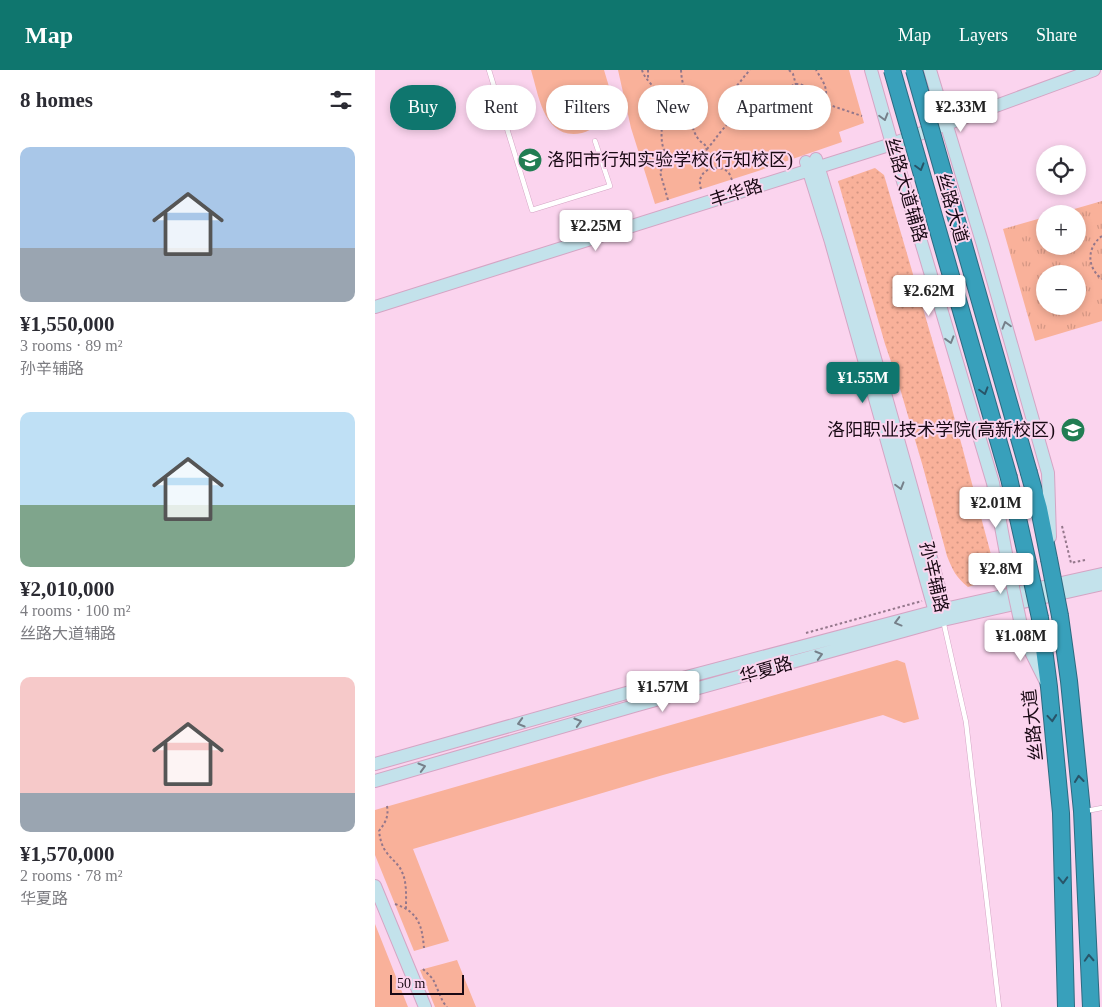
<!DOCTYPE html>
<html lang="en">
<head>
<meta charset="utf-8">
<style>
	:root { --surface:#fff; --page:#f7f7f7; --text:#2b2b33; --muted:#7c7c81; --accent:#0f766e }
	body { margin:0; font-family:"Times New Roman","Noto Sans SC",serif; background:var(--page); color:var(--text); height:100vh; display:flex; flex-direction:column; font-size:19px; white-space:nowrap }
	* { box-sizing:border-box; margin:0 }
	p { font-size:16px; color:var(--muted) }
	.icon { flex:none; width:28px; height:28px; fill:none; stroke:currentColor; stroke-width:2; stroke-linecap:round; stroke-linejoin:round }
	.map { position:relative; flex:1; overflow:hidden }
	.panel { display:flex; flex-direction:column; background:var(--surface); width:375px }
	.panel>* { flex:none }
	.banner { position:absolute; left:15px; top:15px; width:475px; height:45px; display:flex; gap:10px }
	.controls { position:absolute; left:661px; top:75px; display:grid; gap:10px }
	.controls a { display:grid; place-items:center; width:50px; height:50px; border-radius:50%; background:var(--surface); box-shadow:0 2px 8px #0003; font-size:25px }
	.scale { position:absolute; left:15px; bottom:12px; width:74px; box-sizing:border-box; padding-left:5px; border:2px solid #190914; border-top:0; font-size:14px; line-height:18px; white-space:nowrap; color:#190914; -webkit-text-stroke:4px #fbd4ee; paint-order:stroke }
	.price { position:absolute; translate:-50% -42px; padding:0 11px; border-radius:5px; background:#fff; color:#222; font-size:16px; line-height:32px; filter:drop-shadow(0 1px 2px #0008) }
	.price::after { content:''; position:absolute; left:50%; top:30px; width:15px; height:11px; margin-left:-8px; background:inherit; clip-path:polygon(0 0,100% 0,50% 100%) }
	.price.active { background:var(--accent); color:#fff }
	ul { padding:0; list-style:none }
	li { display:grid; align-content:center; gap:10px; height:265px; padding:0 20px }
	li span { display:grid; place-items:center; height:155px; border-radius:10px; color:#555 }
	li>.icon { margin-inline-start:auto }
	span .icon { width:90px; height:90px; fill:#fffc; stroke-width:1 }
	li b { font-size:21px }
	h2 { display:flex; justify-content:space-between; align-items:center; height:60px; padding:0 20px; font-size:21px }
	.tag { padding:0 18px; border-radius:22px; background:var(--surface); box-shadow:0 2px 8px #0003; font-size:18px; line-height:45px }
	.tag.active { background:var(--accent); color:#fff }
	header { display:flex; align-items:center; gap:30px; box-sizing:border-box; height:70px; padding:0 25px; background:var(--accent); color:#fff }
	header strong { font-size:24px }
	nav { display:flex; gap:28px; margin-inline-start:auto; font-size:18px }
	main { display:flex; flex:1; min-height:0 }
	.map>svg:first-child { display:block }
	.grass { fill:url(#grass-tufts); fill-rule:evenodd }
	.park { fill:#f9b19a }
	.garden { fill:url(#garden-dots) }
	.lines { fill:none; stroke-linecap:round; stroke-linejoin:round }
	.lane-casing { stroke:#d4a5c4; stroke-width:5.5 }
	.secondary-casing { stroke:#d4a5c4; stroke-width:14 }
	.highway-casing { stroke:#2d6b81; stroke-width:18 }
	.path { stroke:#94778b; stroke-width:2; stroke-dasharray:2.5 2.5; stroke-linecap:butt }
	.lane { stroke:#fff; stroke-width:4.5 }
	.secondary { stroke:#c3e2eb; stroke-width:12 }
	.highway { stroke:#38a0bb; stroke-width:16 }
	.secondary-bridge-casing { stroke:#d4a5c4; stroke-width:14; stroke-linecap:butt }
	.highway-bridge-casing { stroke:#2d6b81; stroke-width:18; stroke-linecap:butt }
	.secondary-bridge { stroke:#c3e2eb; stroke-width:12 }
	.highway-bridge { stroke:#38a0bb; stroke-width:16 }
	.oneway { stroke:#76808a }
	.oneway2 { stroke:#285468 }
	.labels { text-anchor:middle; stroke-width:4; stroke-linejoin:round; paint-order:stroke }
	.poi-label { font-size:18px; fill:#190914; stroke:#fbd4ee; text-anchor:start }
	.street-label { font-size:18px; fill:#190914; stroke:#fbd4ee }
</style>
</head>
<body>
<header>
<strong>Map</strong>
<nav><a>Map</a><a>Layers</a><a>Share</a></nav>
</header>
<main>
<section class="panel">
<h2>8 homes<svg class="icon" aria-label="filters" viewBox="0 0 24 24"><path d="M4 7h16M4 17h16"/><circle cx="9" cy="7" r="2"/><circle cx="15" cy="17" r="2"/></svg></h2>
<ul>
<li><span style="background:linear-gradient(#a9c7e8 65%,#9aa5b1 0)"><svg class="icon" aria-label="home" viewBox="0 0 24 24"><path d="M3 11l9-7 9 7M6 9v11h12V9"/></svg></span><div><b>¥1,550,000</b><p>3 rooms · 89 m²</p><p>孙辛辅路</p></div></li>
<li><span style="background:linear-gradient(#bfe0f5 60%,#7fa58c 0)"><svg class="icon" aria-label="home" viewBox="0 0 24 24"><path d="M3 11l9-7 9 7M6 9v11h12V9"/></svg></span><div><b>¥2,010,000</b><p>4 rooms · 100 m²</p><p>丝路大道辅路</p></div></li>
<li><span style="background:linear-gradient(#f6c9c9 75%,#9aa5b1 0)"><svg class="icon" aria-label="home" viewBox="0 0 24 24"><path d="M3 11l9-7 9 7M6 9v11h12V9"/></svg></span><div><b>¥1,570,000</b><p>2 rooms · 78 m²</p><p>华夏路</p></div></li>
</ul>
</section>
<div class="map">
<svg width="727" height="937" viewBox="0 0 727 937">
	<defs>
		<pattern id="grass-tufts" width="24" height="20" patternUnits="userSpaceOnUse" patternTransform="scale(1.25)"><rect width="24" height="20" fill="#f9b19a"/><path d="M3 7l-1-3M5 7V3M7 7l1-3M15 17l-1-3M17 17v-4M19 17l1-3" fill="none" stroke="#d59784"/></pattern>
		<pattern id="garden-dots" width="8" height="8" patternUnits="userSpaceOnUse" patternTransform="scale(1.25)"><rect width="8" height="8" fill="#f9b19a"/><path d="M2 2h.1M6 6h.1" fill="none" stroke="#d59784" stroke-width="1.8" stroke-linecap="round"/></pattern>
	</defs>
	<rect width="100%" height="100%" fill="#fbd4ee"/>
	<!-- grass -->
	<path class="grass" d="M727 131V251L660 271 628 159 670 147V176H702V144H682ZM670 204H702V236H670Z"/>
	<!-- park -->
	<path class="park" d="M156 0H229L244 50 233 53 230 43C225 53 218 60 207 63 169 71 164 26 156 0Z
		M243 0H474L489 53 464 62 467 72 380 102 280 134 256 58Z
		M522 590 530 593 544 649 529 653 508 645 288 705 38 779 74 871 39 881 0 785V740Z
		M0 854 33 937H0Z
		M82 890 101 937H60L45 900Z"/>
	<!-- garden -->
	<path class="garden" d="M500 98 509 105 573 324 618 492 619 509 593 517C581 507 578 501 572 486L548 397 524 315 510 274 463 111Z"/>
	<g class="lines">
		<defs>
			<path id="lane" d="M114 0 157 140 235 116 220 71
				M568 550 591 652 624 937
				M711 741 727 738"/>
			<path id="secondary" d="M496 0 519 81 618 413 632 489
				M555 0 608 175 673 403 675 467
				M441 89C487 238 529 389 570 539L569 546
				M431 92 456 172 560 542 565 547
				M0 237 517 74 719 0
				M646 555 655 580 670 610
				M0 694 255 622 565 540 727 504
				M0 711 259 636 568 550 727 514
				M0 816 50 937"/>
			<path id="highway" d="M654 403 664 439 674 489
				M634 408 653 493
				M685 546 694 611 707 741 716 937
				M665 548 674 617 686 743 691 937"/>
		</defs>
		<!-- lane casing -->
		<use href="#lane" class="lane-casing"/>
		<!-- secondary casing -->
		<use href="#secondary" class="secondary-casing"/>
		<!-- highway casing -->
		<use href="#highway" class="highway-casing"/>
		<!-- path -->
		<path class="path" d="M267 0C270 11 283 18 286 30 290 45 284 63 288 77 289 81 293 84 295 86L285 102 293 130
			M273 0V10
			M306 0C307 16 310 22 322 34
			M414 0 418 4 421 15
			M412 25a11 11 0 1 1 22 0a11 11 0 1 1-22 0Z
			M434 28 487 46
			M324 29C317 43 313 55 324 70 326 72 328 73 330 75 333 82 335 92 337 99
			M365 48C364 39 362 32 358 24L354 22C362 18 368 7 375 0
			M295 86C302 88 311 90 318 88 333 84 341 65 351 56 354 52 360 50 364 48 371 46 379 44 387 45 410 49 433 65 448 35 455 20 449 13 441 0
			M326 119C325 116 324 111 326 107 330 97 346 95 353 102 355 104 356 108 357 110
			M727 166C711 178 712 198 727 209
			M687 456 696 493 710 490
			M431 563 547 531
			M12 736C14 747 10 753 4 761 5 769 7 777 12 783 17 790 24 794 27 802 32 812 31 827 31 838
			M20 834C44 842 47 856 49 878
			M48 899 58 909 68 932 72 937"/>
		<!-- lane -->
		<use href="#lane" class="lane"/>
		<!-- secondary -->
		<use href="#secondary" class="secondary"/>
		<!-- highway -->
		<use href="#highway" class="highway"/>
		<defs>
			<path id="secondary-bridge" d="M632 489 646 555"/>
			<path id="highway-bridge" d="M517 0 634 408
				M539 0 654 403
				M674 489 685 546
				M653 493 665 548"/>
		</defs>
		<!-- secondary-bridge casing -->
		<use href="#secondary-bridge" class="secondary-bridge-casing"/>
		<!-- highway-bridge casing -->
		<use href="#highway-bridge" class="highway-bridge-casing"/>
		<!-- secondary-bridge -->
		<use href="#secondary-bridge" class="secondary-bridge"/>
		<!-- highway-bridge -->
		<use href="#highway-bridge" class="highway-bridge"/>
	</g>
	<!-- one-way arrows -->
	<defs><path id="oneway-chevron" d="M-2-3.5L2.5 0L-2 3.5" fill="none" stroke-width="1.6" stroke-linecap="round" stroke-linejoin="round" transform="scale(1.25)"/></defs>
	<g class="oneway">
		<use href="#oneway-chevron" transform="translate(509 47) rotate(74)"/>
		<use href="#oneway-chevron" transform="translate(631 255) rotate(-106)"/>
		<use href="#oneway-chevron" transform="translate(575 270) rotate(73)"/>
		<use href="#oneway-chevron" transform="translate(525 416) rotate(74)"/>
		<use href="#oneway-chevron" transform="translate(523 552) rotate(165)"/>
		<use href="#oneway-chevron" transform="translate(444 585) rotate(-16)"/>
		<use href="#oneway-chevron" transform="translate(203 652) rotate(-16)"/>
		<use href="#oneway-chevron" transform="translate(146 653) rotate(164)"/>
		<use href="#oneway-chevron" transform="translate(47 697) rotate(-16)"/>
	</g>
	<g class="oneway2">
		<use href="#oneway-chevron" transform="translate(545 97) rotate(74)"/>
		<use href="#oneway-chevron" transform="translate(609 321) rotate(74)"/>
		<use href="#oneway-chevron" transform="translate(677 648) rotate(85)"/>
		<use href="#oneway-chevron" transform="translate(704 709) rotate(-96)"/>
		<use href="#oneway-chevron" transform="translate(688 810) rotate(88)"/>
		<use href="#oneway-chevron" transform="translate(714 888) rotate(-93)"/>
	</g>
	<!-- icons -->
	<defs>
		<symbol id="school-disc" viewBox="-11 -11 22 22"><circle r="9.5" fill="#217d53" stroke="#fbd4ee"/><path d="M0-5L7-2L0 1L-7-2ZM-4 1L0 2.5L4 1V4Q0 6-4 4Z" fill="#fff"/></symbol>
		<symbol id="university-disc" viewBox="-11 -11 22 22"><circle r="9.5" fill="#217d53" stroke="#fbd4ee"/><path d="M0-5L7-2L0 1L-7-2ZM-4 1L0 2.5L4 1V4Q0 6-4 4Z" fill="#fff"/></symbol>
	</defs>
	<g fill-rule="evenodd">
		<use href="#school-disc" x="141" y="76" width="28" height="28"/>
		<use href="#university-disc" x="684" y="346" width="28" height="28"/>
	</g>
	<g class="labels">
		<!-- poi labels -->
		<g class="poi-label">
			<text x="172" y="96">洛阳市行知实验学校(行知校区)</text>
			<text x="680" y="366" text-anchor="end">洛阳职业技术学院(高新校区)</text>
		</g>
		<!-- street labels -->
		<g class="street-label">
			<text transform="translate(531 120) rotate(74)" y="6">丝路大道辅路</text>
			<text transform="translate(361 123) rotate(-18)" y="6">丰华路</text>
			<text transform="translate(577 138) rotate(74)" y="6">丝路大道</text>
			<text transform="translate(559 507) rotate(77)" y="6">孙辛辅路</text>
			<text transform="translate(391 600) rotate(-16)" y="6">华夏路</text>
			<text transform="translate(658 655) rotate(-96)" y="6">丝路大道</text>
		</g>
	</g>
</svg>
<div class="controls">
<a><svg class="icon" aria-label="locate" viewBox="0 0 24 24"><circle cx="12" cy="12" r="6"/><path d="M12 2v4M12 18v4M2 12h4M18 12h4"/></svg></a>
<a>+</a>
<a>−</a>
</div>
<div class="scale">50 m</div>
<b class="price" style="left:586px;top:63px">¥2.33M</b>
<b class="price" style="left:221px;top:182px">¥2.25M</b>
<b class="price" style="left:554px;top:247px">¥2.62M</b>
<b class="price active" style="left:488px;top:334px">¥1.55M</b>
<b class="price" style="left:621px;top:459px">¥2.01M</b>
<b class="price" style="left:626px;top:525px">¥2.8M</b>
<b class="price" style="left:646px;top:592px">¥1.08M</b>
<b class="price" style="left:288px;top:643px">¥1.57M</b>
<div class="banner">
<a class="tag active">Buy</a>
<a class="tag">Rent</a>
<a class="tag">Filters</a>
<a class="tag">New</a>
<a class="tag">Apartment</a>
</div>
</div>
</main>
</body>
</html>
